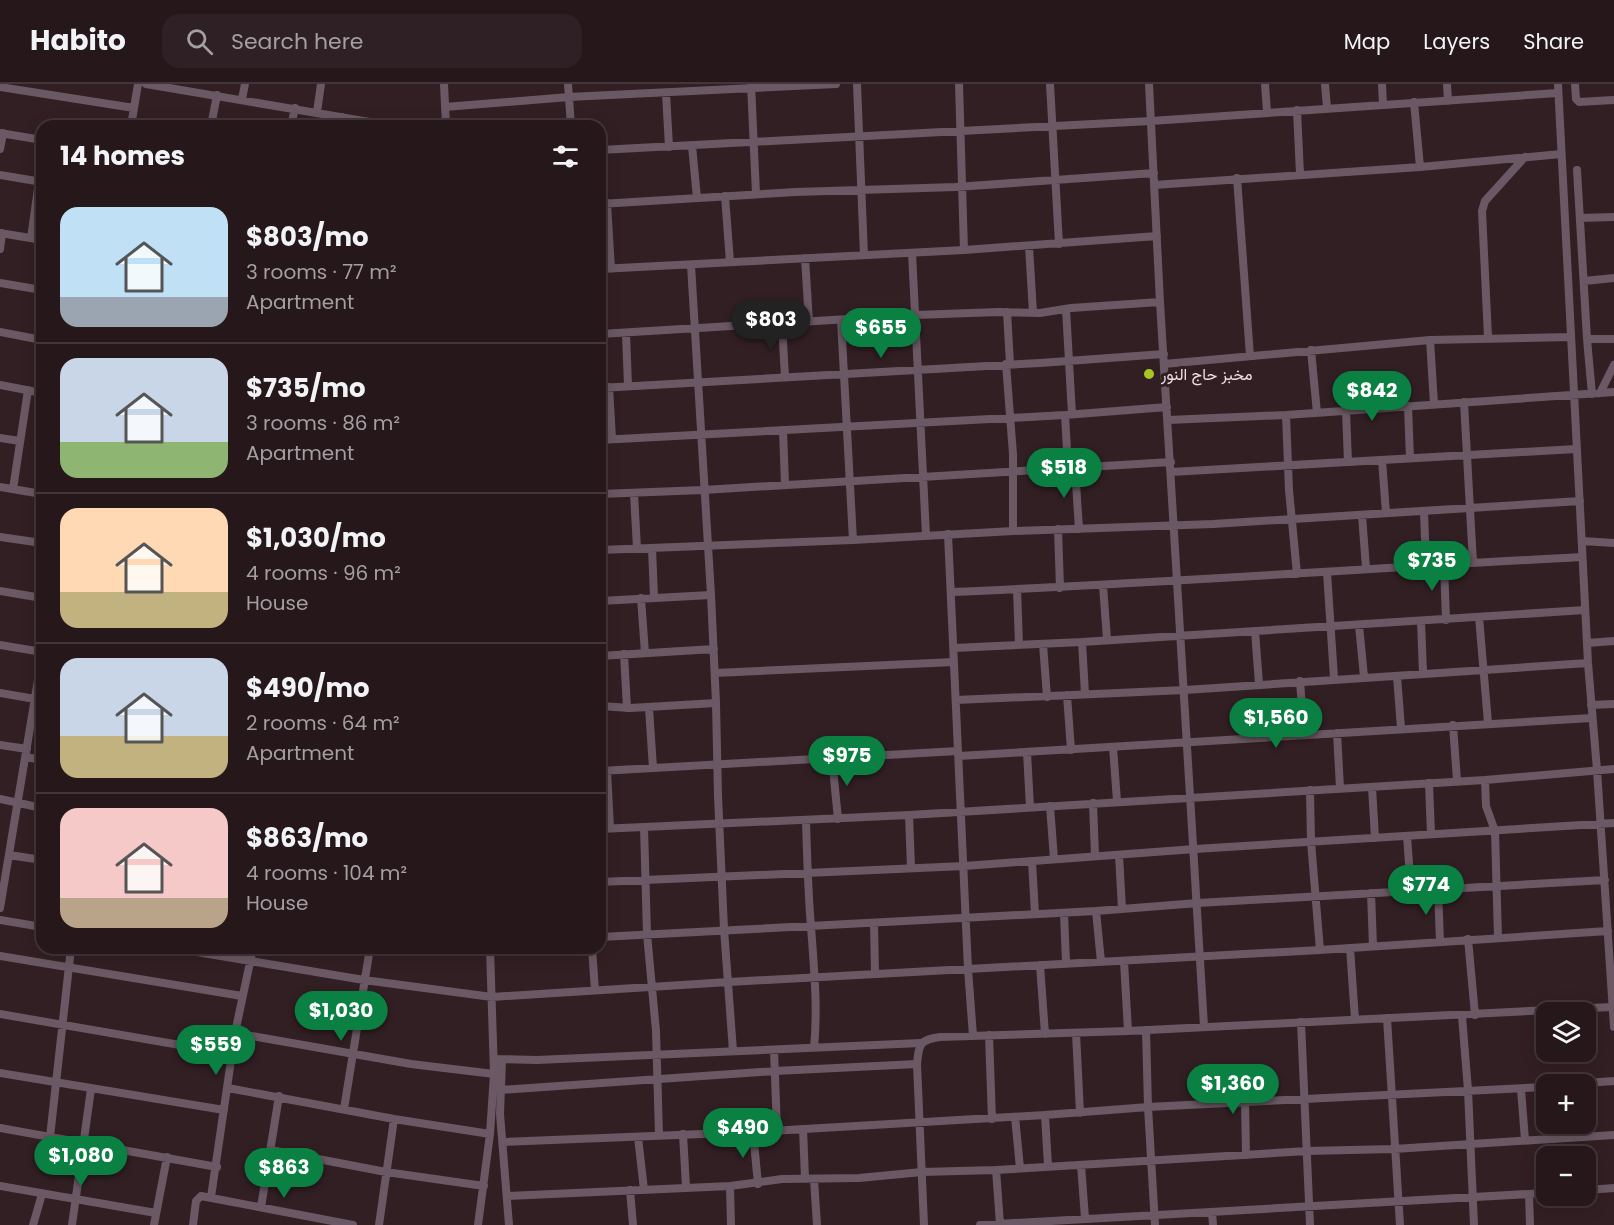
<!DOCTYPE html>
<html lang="en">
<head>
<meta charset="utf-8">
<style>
	:root { --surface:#26171b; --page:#2e2024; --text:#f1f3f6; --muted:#a49fa3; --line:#42363a; --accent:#0b8043 }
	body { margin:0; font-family:Poppins,Vazirmatn,sans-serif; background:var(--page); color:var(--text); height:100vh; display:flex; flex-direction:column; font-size:22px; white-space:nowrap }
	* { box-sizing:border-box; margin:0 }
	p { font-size:20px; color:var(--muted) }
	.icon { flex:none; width:33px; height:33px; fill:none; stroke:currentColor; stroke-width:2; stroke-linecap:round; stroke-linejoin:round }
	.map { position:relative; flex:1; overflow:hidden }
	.panel { position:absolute; left:36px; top:36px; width:570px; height:834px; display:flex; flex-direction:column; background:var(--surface); border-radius:18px; box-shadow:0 3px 15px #0003,0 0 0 2px var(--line) }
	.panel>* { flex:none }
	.buttons { position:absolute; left:1536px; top:918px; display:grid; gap:12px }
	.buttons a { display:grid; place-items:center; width:60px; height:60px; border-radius:12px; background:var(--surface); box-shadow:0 3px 15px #0003,0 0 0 2px var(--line); font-size:30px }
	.price { position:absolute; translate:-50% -51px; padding:0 14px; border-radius:21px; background:var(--accent); color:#fff; font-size:20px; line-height:39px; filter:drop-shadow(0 2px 3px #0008) }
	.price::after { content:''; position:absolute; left:50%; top:36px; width:18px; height:14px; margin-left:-9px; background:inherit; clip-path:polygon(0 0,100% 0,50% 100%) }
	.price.selected { background:#222; color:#fff }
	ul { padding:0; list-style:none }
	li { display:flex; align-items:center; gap:18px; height:150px; padding:0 24px }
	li+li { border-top:2px solid var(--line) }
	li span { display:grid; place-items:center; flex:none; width:168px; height:120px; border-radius:18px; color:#555 }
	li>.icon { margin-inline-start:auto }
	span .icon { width:72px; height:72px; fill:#fffc; stroke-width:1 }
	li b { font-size:26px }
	h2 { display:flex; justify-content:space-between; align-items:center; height:72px; padding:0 24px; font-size:26px }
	header { display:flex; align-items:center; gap:36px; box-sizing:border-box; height:84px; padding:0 30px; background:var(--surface); border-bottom:2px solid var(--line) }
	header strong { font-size:28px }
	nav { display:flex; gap:33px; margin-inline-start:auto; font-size:21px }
	.search { width:420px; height:54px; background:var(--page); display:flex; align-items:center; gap:15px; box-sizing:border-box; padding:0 21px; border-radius:18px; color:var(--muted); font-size:22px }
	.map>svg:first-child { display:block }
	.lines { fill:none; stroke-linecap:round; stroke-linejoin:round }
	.minor { stroke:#6a5964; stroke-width:8 }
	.poi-dot { fill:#a6c821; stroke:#321f24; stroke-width:2 }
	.labels { text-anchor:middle; stroke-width:6; stroke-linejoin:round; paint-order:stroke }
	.poi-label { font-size:16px; fill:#ede0e3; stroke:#321f24; text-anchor:start }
</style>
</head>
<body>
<header>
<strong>Habito</strong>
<div class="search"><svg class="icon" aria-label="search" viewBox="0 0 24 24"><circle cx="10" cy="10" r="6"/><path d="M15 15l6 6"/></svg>Search here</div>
<nav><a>Map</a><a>Layers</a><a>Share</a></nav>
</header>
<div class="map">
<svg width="1614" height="1141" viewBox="0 0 1614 1141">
	<rect width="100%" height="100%" fill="#321f24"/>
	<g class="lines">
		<!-- minor -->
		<path class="minor" d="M146 0 393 42
			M444 0 446 42
			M568 0 571 42
			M751 0 756 110
			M857 0 864 171
			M959 0 964 166
			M1050 0 1059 160
			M1149 0 1160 218 1204 942
			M1265 0 1267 28
			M1325 0 1327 24
			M1382 0 1383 21
			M1447 0 1448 17
			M1558 0 1588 579 1597 686 1614 943
			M1575 0 1576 15 1579 18 1614 16
			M0 3 134 24
			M666 9 669 63
			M242 15 245 0
			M1414 18 1420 83
			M445 23 569 13 836 0
			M1297 26 1300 90
			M317 28 321 0
			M131 42 138 0
			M211 42 217 11
			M291 42 295 24
			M340 42 342 33
			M0 49 42 56
			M692 62 697 114
			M0 65 3 49
			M600 66 1151 37 1558 9
			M1577 86 1587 255 1592 310
			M0 91 42 98
			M1237 94 1250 272
			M1154 101 1420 83 1561 70
			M725 112 730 178
			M607 119 611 185
			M600 120 796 108 956 103 1154 89
			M1580 134 1614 133
			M0 149 42 156
			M31 154 39 97
			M1029 162 1033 229
			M0 165 2 149
			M912 169 926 451
			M805 174 809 238
			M691 181 711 511 716 619 718 712 724 845 733 967
			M600 185 964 166 1157 152
			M1584 197 1614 194
			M0 199 42 206
			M1066 225 1072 330
			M1007 228 1010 280
			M841 236 853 456
			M782 240 785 293
			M0 248 42 256
			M626 249 628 302
			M600 250 915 231 998 228 1040 229 1071 224 1160 218
			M1488 253 1482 127 1485 117 1525 73
			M1587 255H1614
			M1430 256 1434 320
			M1311 266 1317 329
			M1006 280 1013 370V447
			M1164 280 1430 256 1571 253
			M0 301 42 309
			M609 303 612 355
			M600 304 1040 279 1164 270
			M1600 309 1614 281
			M1464 318 1473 479
			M1408 322 1410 374
			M1346 327 1348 378
			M1065 331 1068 384
			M1286 331 1289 406 1297 490
			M1168 336 1286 331 1614 308
			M783 346 785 401
			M0 354 20 357
			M600 356 1065 331 1167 323
			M1382 376 1386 429
			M1075 384 1079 445
			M1171 388 1576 365
			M0 403 42 410
			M13 405 28 306
			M600 410 703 406 1171 378
			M634 410 637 464
			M1424 428 1426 481
			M1362 431 1366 484
			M1058 445 1060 504
			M948 450 968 885 973 952
			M0 453 42 459
			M1582 457 1614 459
			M652 464 654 513
			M600 466 853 456 1013 447 1213 440 1580 417
			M1444 480 1446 536
			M1327 488 1334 594
			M1103 502 1107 555
			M1017 505 1019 561
			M0 507 42 514
			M951 508C1161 499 1372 484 1582 473
			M641 514 645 569
			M600 517 711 511
			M1479 533 1488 639
			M1421 537 1423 589
			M1359 541 1364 593
			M1255 547 1259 600
			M1082 558 1085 610
			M1587 559 1614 557
			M1043 560 1047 613
			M0 561 42 568
			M954 564 1082 558 1585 526
			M624 570 627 624
			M600 572 714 565
			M715 589 954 578
			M1397 592 1401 644
			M1300 597 1304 651
			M0 609 35 615
			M1067 611 1071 666
			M956 616 1185 606 1588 579
			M1591 621 1614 620
			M600 622 630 624 716 619
			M649 624 653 684
			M1453 641 1457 697
			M1337 649 1340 704
			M0 661 27 665
			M1113 663 1117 717
			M1027 668 1030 723
			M959 672 1592 634
			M26 673 42 676
			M832 674 838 735
			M600 687 958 667
			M607 687 610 744
			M1485 696 1486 722 1495 747 1498 854
			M1429 699 1431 750
			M1372 703 1375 754
			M1310 706 1311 758 1320 866
			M0 715 42 724
			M1093 719 1095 772
			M1050 722 1054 775
			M909 731 911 783
			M806 736C807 772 808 808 811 843 814 884 818 924 814 964
			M644 743 647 850 656 947 659 1051
			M600 745 909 731 1485 696 1614 685
			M1407 752 1411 807
			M9 771 42 776
			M1119 771 1122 825
			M1032 777 1035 830
			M600 798 964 782 1195 765 1614 739
			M1438 806 1440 857
			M1371 809 1373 862
			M0 824 42 572
			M1096 827 1101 878
			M1064 829 1066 879
			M0 836 42 843
			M874 839 875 890
			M600 853 1096 827 1198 819 1605 796
			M1468 855 1475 931
			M173 864 364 896 492 913 729 898 1320 866 1608 847
			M592 864 595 906
			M1350 864 1355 935
			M0 872 242 912
			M1124 877 1128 947
			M1040 881 1045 950
			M0 930 232 970
			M1462 932 1468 1006 1474 1141
			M1387 934 1400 1141
			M1301 938 1310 1141
			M1146 946 1148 1023 1155 1141
			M235 949 411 980 494 990
			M1076 949 1080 1029
			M989 951 992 1035
			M774 966 777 1046
			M494 975 537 976 921 959
			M502 976 500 1030 509 1141
			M0 989 224 1026
			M1573 1000 1614 997
			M228 1004 394 1035 490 1050
			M1521 1005 1525 1056
			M500 1006 775 987 917 980
			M1245 1018 1246 1071
			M344 1025 370 864
			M1045 1031 1048 1082
			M1015 1033 1020 1084
			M0 1044 217 1083
			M803 1045 805 1094
			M753 1048 758 1100
			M683 1050 686 1103
			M50 1053 71 864
			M638 1053 644 1106
			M503 1058 753 1048 1045 1031 1148 1023 1546 1003
			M271 1066 386 1088 484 1102
			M1081 1081 1085 1134
			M996 1086 1000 1140
			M814 1095 817 1141
			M0 1102 156 1129
			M730 1102 731 1141
			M630 1106 633 1141
			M1586 1106 1614 1104
			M1529 1110 1530 1141
			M507 1112 730 1102 782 1095 859 1094 922 1088 996 1086 1307 1067 1394 1065 1614 1051
			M211 1113 235 949 253 864
			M261 1123 279 1012
			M1212 1128 1213 1141
			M33 1141 42 1110
			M72 1141 91 1005
			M154 1141 167 1073
			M193 1141 196 1117 201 1112 353 1141
			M379 1141 394 1035
			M478 1141 490 1050 494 990 490 864
			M924 1141 917 980C919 959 920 956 940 953L1128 947 1612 923
			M980 1141 1546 1109"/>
	</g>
	<!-- markers -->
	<circle class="poi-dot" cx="1149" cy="290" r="6"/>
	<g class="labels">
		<!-- poi labels -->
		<g class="poi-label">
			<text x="1161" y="296">مخبز حاج النور</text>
		</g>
	</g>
</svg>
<div class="buttons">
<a><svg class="icon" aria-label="layers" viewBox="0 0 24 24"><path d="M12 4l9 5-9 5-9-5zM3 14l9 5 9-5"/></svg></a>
<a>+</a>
<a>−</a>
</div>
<b class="price selected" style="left:771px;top:267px">$803</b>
<b class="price" style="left:881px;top:275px">$655</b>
<b class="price" style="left:1372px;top:338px">$842</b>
<b class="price" style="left:1064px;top:415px">$518</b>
<b class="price" style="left:1432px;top:508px">$735</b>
<b class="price" style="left:1276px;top:665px">$1,560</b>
<b class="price" style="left:847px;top:703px">$975</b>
<b class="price" style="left:1426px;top:832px">$774</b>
<b class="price" style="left:341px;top:958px">$1,030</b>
<b class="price" style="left:216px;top:992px">$559</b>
<b class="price" style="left:1233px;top:1031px">$1,360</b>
<b class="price" style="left:743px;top:1075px">$490</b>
<b class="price" style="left:81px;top:1103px">$1,080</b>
<b class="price" style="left:284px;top:1115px">$863</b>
<section class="panel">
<h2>14 homes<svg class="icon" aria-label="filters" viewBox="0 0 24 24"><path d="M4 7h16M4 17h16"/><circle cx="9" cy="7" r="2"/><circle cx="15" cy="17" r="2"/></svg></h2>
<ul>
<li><span style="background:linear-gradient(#bfe0f5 75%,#9aa5b1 0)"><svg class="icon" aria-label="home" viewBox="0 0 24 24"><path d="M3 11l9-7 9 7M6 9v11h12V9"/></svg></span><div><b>$803/mo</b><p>3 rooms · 77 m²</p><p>Apartment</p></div></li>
<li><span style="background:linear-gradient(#c9d6e8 70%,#8fb573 0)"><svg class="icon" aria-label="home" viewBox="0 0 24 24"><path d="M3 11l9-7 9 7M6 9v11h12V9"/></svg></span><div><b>$735/mo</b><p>3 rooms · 86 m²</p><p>Apartment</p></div></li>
<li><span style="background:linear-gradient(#ffd9b3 70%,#c2b280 0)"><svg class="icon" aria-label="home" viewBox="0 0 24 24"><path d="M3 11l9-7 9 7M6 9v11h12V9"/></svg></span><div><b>$1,030/mo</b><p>4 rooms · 96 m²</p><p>House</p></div></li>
<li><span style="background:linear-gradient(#c9d6e8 65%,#c2b280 0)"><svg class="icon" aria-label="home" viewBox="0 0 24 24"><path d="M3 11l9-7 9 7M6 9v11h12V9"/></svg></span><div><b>$490/mo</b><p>2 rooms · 64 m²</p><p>Apartment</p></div></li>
<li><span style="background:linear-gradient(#f6c9c9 75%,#b9a48a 0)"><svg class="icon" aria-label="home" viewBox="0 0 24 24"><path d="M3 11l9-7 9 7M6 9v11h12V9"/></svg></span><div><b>$863/mo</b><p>4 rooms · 104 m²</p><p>House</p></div></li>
</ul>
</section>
</div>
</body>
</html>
